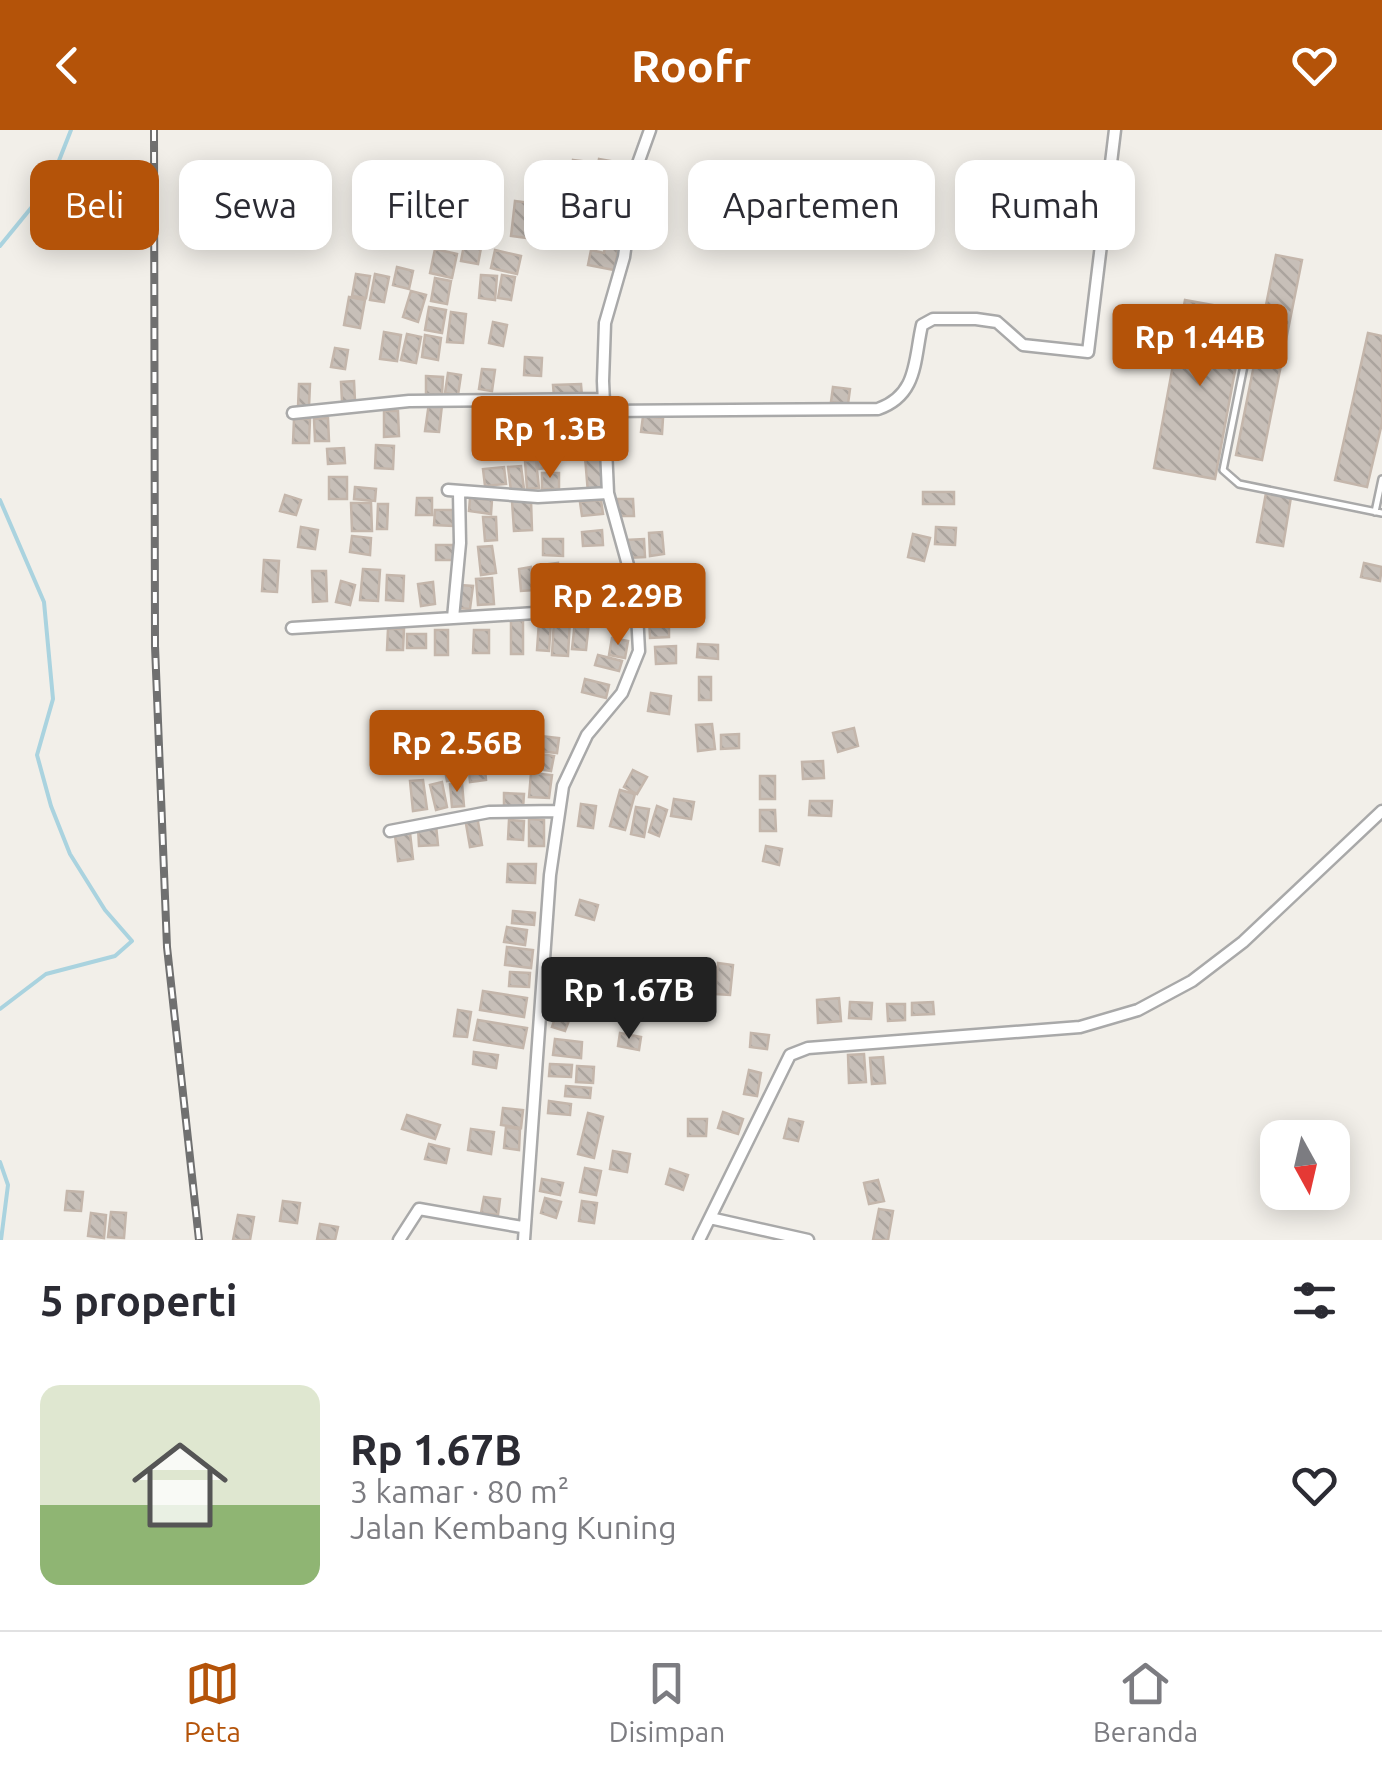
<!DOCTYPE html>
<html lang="id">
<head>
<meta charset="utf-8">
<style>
	:root { --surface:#fff; --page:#f2f2f3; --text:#2b2b33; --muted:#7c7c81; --line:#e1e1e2; --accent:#b45309 }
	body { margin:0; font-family:Ubuntu,sans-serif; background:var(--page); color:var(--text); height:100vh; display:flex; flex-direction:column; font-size:38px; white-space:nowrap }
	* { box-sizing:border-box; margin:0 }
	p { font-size:32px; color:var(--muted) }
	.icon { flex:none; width:55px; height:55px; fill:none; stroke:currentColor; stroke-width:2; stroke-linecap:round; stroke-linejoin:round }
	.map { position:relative; height:1110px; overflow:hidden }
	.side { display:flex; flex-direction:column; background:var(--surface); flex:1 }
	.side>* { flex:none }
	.top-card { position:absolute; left:30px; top:30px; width:1322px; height:90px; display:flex; gap:20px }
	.needle { width:65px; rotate:172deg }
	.tools { position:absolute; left:1260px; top:990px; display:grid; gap:20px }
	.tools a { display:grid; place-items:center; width:90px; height:90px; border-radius:20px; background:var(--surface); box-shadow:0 5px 25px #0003; font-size:50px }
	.price { position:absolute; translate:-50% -85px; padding:0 22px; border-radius:10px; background:var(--accent); color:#fff; font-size:32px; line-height:65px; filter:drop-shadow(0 2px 5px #0008) }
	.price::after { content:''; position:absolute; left:50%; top:60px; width:30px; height:22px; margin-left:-15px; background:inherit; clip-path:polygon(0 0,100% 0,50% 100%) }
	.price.selected { background:#222; color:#fff }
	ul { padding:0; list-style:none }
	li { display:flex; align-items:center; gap:30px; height:250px; padding:0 40px }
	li+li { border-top:2px solid var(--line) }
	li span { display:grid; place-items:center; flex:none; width:280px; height:200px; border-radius:20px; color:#555 }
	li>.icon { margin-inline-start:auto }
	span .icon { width:120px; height:120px; fill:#fffc; stroke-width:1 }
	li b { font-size:42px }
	h2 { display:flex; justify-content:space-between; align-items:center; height:120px; padding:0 40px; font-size:42px }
	.pill { padding:0 35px; border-radius:20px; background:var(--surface); box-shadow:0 5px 25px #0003; font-size:35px; line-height:90px }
	.pill.selected { background:var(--accent); color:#fff }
	header { display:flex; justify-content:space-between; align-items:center; height:130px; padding:0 40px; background:var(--accent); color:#fff; font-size:45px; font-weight:700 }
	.tab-bar { display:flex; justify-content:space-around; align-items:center; height:140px; border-top:2px solid var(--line); background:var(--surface); font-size:28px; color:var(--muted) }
	.tab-bar a { display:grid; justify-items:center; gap:5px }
	.tab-bar .selected { color:var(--accent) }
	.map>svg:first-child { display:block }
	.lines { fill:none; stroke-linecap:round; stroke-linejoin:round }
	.stream { stroke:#aad3df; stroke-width:4 }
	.building { fill:url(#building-back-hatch); stroke:#c4b6ab; stroke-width:2.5 }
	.service-casing { stroke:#a9a9a9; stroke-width:10 }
	.minor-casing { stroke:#a9a9a9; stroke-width:15 }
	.service { stroke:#fff; stroke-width:5 }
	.minor { stroke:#fff; stroke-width:10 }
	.rail-casing { stroke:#707070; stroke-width:8 }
	.rail { stroke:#fff; stroke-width:4; stroke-dasharray:11; stroke-linecap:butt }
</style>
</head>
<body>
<header><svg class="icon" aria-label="back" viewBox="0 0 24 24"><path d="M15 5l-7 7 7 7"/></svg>Roofr<svg class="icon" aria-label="heart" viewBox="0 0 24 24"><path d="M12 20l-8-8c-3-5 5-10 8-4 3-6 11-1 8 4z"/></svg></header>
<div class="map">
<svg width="1382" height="1110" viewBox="0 0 1382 1110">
	<defs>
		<pattern id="building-back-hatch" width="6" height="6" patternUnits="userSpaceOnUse" patternTransform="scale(2.5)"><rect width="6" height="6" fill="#c7bfb8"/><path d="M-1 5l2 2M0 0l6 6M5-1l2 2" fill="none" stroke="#aba49e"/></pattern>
	</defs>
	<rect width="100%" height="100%" fill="#f2efe9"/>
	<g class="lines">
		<!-- stream -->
		<path class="stream" d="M0 116 49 56 71 0
			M0 370 44 472 53 569 37 625 51 676 70 724 105 780 132 811 115 826 46 844 0 879
			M0 1032 8 1055 1 1110"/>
	</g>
	<!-- building -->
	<path class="building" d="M599 29 616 32 611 60 594 57Z
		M573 30 590 32 586 60 568 57Z
		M538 36 557 39 552 62 534 58Z
		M650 49 663 50 661 73 648 71Z
		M515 71 531 73 527 108 511 106Z
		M598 74 616 78 612 92 594 87Z
		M535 76 549 77 548 103H534Z
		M571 83 588 85 583 114 566 112Z
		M639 84 654 86 651 115 636 114Z
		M428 87 444 90 439 112 423 108Z
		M464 98 484 102 482 116 461 112Z
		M608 98 622 101 614 140 588 135 591 120 604 123Z
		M464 115 481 118 478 134 461 131Z
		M435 119 457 124 452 148 430 143Z
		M495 120 521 126 517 144 491 138Z
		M1276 125 1302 130 1262 330 1236 325Z
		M397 137 413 141 409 159 393 155Z
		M356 144 370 146 366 168 352 166Z
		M375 144 389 147 384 172 370 170Z
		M481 145 497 146 495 170 479 168Z
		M502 145 515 147 511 170 498 168Z
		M435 148 451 151 447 174 431 171Z
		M411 161 426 165 418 192 403 187Z
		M349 167 365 170 360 198 344 195Z
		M1185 170 1246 181 1215 349 1154 338Z
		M429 177 446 180 442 203 425 200Z
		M451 182 466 184 463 213 447 212Z
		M493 192 507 195 503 216 489 213Z
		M384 202 401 205 397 231 380 229Z
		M1368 203 1382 206V293L1367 357 1335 350Z
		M407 204 421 207 416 233 401 230Z
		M425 205 441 208 438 230 422 227Z
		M335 218 348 220 345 239 331 237Z
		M525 227 542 228 541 246 524 245Z
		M482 239 495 240 492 261 479 259Z
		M448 243 461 245 458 265 445 263Z
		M426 246 443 247 442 265 426 264Z
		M354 251 355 271 342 272 341 252Z
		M299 254H310L309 277H298Z
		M581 254 582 266 554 267 553 255Z
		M833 257 850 259 848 274 831 272Z
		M429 273 442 275 439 302 425 301Z
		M596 277 597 295 577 296 576 279Z
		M384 281H398L399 306 384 307Z
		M573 283 574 302 561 303 560 284Z
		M643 286 663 288 662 304 641 302Z
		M328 288 329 311H315L314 289Z
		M294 289H310L309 313H293Z
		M586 309 587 323 566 324 565 310Z
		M376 315 394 316 393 339 375 338Z
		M553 317 555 337 538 339 536 318Z
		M344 318 345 333 328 334 327 319Z
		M601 326 604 362 588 363 585 327Z
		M525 331H536L539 358 527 359Z
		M521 336 524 359 511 361 508 337Z
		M504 337 506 354 485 356 483 339Z
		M542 343H559V359H542Z
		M329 347H347V369H329Z
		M355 357 376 359 375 371 354 369Z
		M923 362H954V374H923Z
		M1266 363 1291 367 1283 416 1257 412Z
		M285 365 301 370 296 385 280 381Z
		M417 368H432V385H416Z
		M470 368 492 370 491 384 469 381Z
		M618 369H633L634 386H618Z
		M531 370 532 400 514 401 512 371Z
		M601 370 603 384 582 386 580 372Z
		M351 373H371L372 401H352Z
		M378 374H388L387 399H377Z
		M435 380H453V396L434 395Z
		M483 387H496L497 410 485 411Z
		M301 397 318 400 315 419 298 417Z
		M936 397 956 398 955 415 935 414Z
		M602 400 603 415 583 416 582 402Z
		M662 402 664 424 650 426 649 403Z
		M913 404 930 408 924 431 908 427Z
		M352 406 371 408 370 425 350 422Z
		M543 409H563V426L543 425Z
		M644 409 645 427 627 428 626 410Z
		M436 415H457V430H436Z
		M492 416 496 443 481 445 478 417Z
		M264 430 279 431 277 462 262 461Z
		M558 433 561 460 544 462 541 435Z
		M1364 433 1382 437 1380 451 1361 447Z
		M592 435 606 436 604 455 591 454Z
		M665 435 687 436V451H664Z
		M569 436H586V460H569Z
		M531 437 534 460 521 461 519 439Z
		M363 439 380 440 378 471 360 470Z
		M312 441H326L327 471 313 472Z
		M387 445 404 446 403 471 386 470Z
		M492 448 494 474 478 475 476 449Z
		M341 451 355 455 350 475 336 472Z
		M433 452 435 474 421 476 418 454Z
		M460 455 473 456 470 479 457 478Z
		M669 487V507L650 508 649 488Z
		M554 489 570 490 568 526 552 525Z
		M523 490V524H511V491Z
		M539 491 551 492 549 521 537 520Z
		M575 491 589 492 586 520 572 519Z
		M388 499H404L403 520H387Z
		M435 500H448V525H435Z
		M474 500H489V523H473Z
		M407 504H426V518H407Z
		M612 508 628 511 625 528 609 525Z
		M698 514 718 515V529L697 527Z
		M676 516V533L656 534 655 517Z
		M598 525 622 531 619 541 595 535Z
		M699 547H711V570H699Z
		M585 549 609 555 606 568 582 562Z
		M651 563 671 566 669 584 648 581Z
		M712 594 715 619 698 621 696 595Z
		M854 598 858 616 838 622 833 603Z
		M739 604V618L721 619V605Z
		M532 605 559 608 557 623 530 620Z
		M528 622 554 626 551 641 526 637Z
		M484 628 486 650 470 652 468 630Z
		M823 631 824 648 803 649 802 632Z
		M460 632 463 648 447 651 444 635Z
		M633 640 647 647 637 664 624 657Z
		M531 643 552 645 549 668 529 667Z
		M760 646H775V669H760Z
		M423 650 427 679 413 681 410 651Z
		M442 652 447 677 436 680 430 655Z
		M462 653 464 676 452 677 450 654Z
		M620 660 635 664 625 700 610 696Z
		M504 663 524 664 523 679 504 678Z
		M674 669 694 672 691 689 671 686Z
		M810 671H832L831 686 809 685Z
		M581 674 596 676 593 698 578 696Z
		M657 676 667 680 659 706 649 702Z
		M636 677 649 679 644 707 631 704Z
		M760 680H775L776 701H760Z
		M477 686 482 715 470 717 465 688Z
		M529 689 544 690V716H529Z
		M509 690 524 691 523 710 508 709Z
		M436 695 438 715 419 716 418 697Z
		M410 703 413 729 398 731 395 705Z
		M766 716 782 719 779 735 763 731Z
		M508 734H536L535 753 507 752Z
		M580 770 598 775 594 790 576 785Z
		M513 781 535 783 534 795 512 793Z
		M507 797 527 800 525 815 504 812Z
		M507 817 533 820 531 838 505 835Z
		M718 833 733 835 730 865 715 864Z
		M510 842 530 843 529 857 509 856Z
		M601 845 613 850 601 876 590 871Z
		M572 852 587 854 584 874 569 872Z
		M483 861 527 868 524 887 480 880Z
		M839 868 841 891 818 893 817 870Z
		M850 872 872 873 871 889 849 888Z
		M933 872 934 884 912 885V873Z
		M887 874H905V890L888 891Z
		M559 876 573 880 565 901 552 897Z
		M458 880 471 882 467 907 454 906Z
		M478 890 527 898 523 918 474 910Z
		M620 903 641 907 639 920 618 916Z
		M751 903 769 905 767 919 750 917Z
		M555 909 582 912 581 928 553 925Z
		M474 922 498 925 496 938 473 934Z
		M864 924 866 952 849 953 848 925Z
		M883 927 885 953 872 954 870 928Z
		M550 934 572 935 571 947 549 946Z
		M577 936 594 937 593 953 576 952Z
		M749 940 761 943 757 966 744 964Z
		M566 956 591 958 590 968 565 966Z
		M549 971 571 974 570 985 548 983Z
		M503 978 523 980 521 998 501 995Z
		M723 982 743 989 738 1004 718 998Z
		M588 983 603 987 594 1028 578 1024Z
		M407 985 440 995 435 1009 402 999Z
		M688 989H707L706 1006H688Z
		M789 989 803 992 798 1011 784 1008Z
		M506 997 520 999 519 1020 504 1018Z
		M471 999 494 1002 491 1024 468 1020Z
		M429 1014 449 1019 446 1033 425 1029Z
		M613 1021 630 1024 627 1042 610 1039Z
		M585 1038 601 1041 596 1065 580 1062Z
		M670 1039 688 1045 683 1060 666 1054Z
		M542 1049 563 1053 560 1065 540 1061Z
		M878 1050 884 1071 869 1074 864 1053Z
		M67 1061 83 1062 81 1081 65 1080Z
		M484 1067 500 1069 498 1085 481 1083Z
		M545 1068 561 1072 556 1088 541 1083Z
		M283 1071 300 1073 297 1093 280 1091Z
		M582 1071 597 1073 594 1093 579 1091Z
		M879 1079 893 1081 888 1110H873Z
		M111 1082 126 1083 124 1108 108 1107Z
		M91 1083 106 1085 104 1108 88 1106Z
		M238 1085 254 1087 250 1110H233Z
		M320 1094 338 1097 335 1110H317Z"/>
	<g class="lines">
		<defs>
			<path id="service" d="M1254 186 1223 340 1239 354 1382 383
				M1375 382 1382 349"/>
			<path id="minor" d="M605 281 878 279C918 265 914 230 922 195L933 189H976L997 192 1023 215 1088 222 1115 0
				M293 283 409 271 604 269
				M448 360 538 367 608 363
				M453 488 460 413 459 362
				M292 498 535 483 639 482
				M390 701 489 682 559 681
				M710 1088 808 1110
				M399 1110 419 1079 522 1097
				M524 1110 550 745 563 656 587 605 622 563 639 521 636 464 608 363 603 251 605 193 624 127 636 39 650 0
				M699 1110 790 925 808 918 1080 897 1138 880 1192 851 1243 812 1382 681"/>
		</defs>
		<!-- service casing -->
		<use href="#service" class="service-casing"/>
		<!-- minor casing -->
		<use href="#minor" class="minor-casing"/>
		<!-- service -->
		<use href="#service" class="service"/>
		<!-- minor -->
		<use href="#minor" class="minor"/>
		<defs>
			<path id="rail" d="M154 0 155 516 167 817 199 1110"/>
		</defs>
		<!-- rail casing -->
		<use href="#rail" class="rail-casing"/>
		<!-- rail -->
		<use href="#rail" class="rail"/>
	</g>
</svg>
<div class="tools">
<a><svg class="needle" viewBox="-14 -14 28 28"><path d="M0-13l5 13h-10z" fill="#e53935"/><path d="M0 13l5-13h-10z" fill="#7c7c81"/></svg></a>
</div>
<b class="price" style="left:1200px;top:259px">Rp 1.44B</b>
<b class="price" style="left:550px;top:351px">Rp 1.3B</b>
<b class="price" style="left:618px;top:518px">Rp 2.29B</b>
<b class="price" style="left:457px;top:665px">Rp 2.56B</b>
<b class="price selected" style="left:629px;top:912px">Rp 1.67B</b>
<div class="top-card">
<a class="pill selected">Beli</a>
<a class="pill">Sewa</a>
<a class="pill">Filter</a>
<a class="pill">Baru</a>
<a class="pill">Apartemen</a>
<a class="pill">Rumah</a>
</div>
</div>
<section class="side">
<h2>5 properti<svg class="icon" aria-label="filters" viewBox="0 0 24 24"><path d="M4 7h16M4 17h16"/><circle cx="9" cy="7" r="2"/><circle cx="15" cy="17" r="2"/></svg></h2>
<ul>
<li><span style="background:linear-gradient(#dfe7d0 60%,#8fb573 0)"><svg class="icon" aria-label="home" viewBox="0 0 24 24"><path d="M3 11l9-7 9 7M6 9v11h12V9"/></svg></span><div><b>Rp 1.67B</b><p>3 kamar · 80 m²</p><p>Jalan Kembang Kuning</p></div><svg class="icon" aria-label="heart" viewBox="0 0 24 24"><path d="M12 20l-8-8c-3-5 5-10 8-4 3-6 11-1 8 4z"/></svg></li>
</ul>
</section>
<nav class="tab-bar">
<a class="selected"><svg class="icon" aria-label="map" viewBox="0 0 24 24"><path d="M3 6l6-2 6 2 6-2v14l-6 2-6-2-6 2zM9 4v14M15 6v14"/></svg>Peta</a>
<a><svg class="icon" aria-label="saved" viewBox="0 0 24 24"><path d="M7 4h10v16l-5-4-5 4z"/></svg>Disimpan</a>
<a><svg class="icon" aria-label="home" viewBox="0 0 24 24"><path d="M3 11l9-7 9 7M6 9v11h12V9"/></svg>Beranda</a>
</nav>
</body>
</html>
